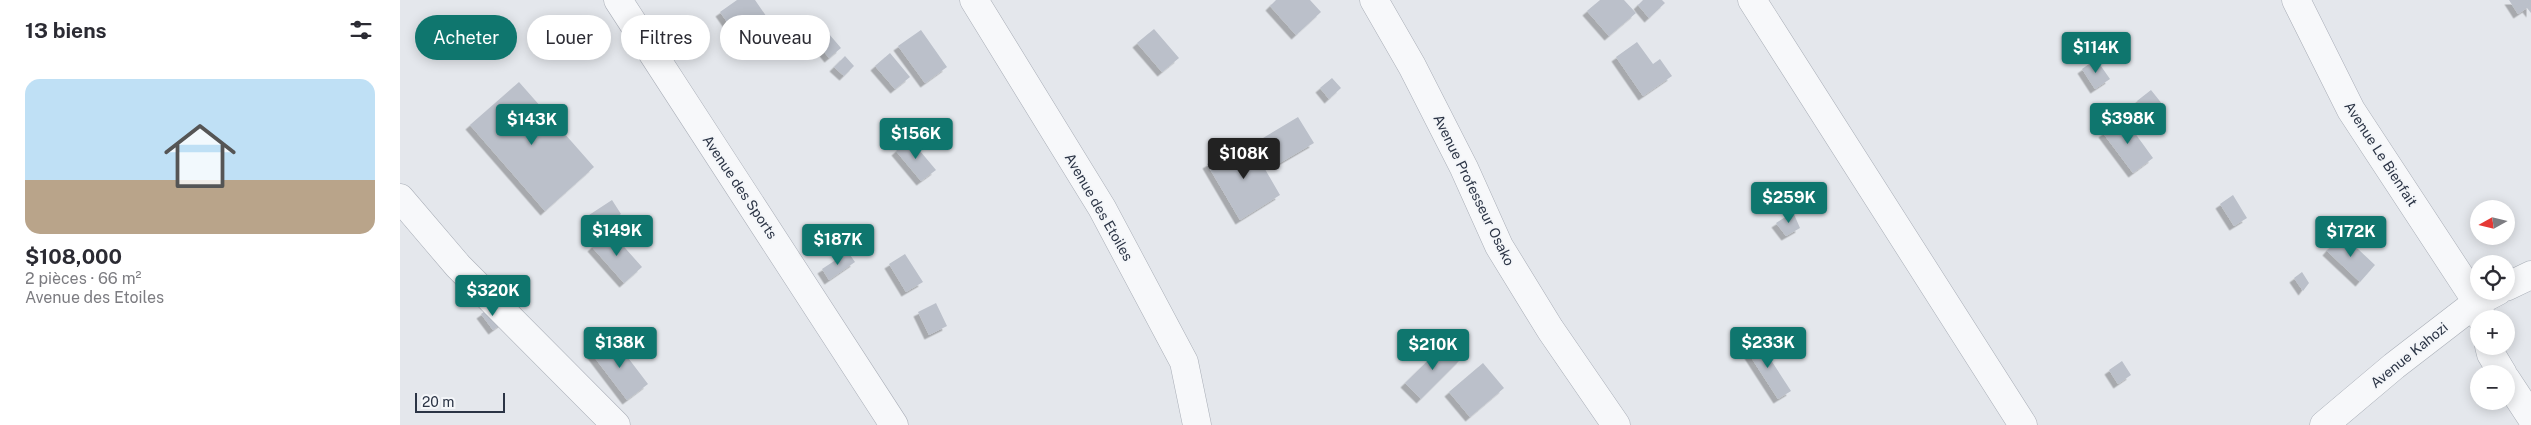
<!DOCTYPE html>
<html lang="fr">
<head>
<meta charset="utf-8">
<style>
	:root { --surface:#fff; --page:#f2f2f3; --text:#2b2b33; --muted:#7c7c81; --accent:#0f766e }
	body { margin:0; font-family:"Public Sans",sans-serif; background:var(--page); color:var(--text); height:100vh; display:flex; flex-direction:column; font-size:19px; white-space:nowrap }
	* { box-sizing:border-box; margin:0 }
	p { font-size:16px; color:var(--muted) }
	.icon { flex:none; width:28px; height:28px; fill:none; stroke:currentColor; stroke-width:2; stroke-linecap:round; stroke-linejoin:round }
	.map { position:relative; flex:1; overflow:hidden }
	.panel { display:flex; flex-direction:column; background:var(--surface); width:400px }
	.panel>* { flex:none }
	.guide { position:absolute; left:15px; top:15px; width:475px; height:45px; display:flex; gap:10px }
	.needle { width:32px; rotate:262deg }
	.fabs { position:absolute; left:2070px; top:200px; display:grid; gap:10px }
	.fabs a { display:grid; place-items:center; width:45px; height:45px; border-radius:50%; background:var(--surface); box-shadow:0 2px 12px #0003; font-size:25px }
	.scale { position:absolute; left:15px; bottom:12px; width:90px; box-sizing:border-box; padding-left:5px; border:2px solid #2b3445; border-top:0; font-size:14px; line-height:18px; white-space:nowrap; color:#2b3445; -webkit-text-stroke:4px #f4f6f9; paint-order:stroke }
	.price { position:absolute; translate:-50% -42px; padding:0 11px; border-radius:5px; background:var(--accent); color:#fff; font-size:16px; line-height:32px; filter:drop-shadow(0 1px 2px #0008) }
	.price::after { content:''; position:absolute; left:50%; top:30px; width:15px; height:11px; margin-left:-8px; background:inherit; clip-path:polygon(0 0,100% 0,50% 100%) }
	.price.on { background:#222; color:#fff }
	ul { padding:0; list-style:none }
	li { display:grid; align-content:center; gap:10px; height:265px; padding:0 25px }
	li span { display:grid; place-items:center; height:155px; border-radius:15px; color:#555 }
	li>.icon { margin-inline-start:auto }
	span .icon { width:90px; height:90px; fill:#fffc; stroke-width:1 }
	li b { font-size:21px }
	h2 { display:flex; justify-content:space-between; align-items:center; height:60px; padding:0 25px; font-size:21px }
	.chip { padding:0 18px; border-radius:22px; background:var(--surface); box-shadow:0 2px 12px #0003; font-size:18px; line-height:45px }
	.chip.on { background:var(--accent); color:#fff }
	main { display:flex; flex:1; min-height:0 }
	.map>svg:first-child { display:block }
	.building { fill:#bbc0ca; filter:url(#shadow) }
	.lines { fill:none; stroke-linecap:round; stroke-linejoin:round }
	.street-casing { stroke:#a9aeb7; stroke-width:29 }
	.street { stroke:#f7f8fa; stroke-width:28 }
	.labels { text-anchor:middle; stroke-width:4; stroke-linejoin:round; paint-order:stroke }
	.street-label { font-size:14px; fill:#2b3445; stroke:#f4f6f9 }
</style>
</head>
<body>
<main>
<section class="panel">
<h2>13 biens<svg class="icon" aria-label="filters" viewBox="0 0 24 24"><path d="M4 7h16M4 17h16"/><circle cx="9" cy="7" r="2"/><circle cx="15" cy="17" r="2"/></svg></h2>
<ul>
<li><span style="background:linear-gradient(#bfe0f5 65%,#b9a48a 0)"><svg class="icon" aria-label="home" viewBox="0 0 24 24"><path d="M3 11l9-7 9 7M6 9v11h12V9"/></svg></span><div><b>$108,000</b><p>2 pièces · 66 m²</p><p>Avenue des Etoiles</p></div></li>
</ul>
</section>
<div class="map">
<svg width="2131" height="425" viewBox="0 0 2131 425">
	<defs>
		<filter id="shadow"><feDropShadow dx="-4.5" dy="4.5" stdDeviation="0" flood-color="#0004"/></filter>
	</defs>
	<rect width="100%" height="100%" fill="#e4e7ec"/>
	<!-- building -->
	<path class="building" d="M337 0H355L373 26 344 46 320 12Z
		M876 0H910L921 12 896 35 870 6Z
		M1200 0H1224L1236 13 1209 36 1187 11Z
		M1243 0H1262L1265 3 1249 18 1238 5Z
		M2109 0H2131V13L2127 8 2118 14Z
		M754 29 779 58 762 72 737 43Z
		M521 30 547 67 525 83 498 46Z
		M429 34 441 48 429 58 417 43Z
		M1237 42 1253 64 1260 59 1272 76 1243 96 1216 57Z
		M490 53 510 77 495 89 475 66Z
		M445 56 454 66 444 76 434 67Z
		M1696 59 1710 79 1695 89 1682 69Z
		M932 78 941 88 929 99 920 88Z
		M119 82 194 167 145 211 70 125Z
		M1751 90 1763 105 1749 117 1737 101Z
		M898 117 914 143 878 164 863 138Z
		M1724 118 1753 158 1733 173 1703 133Z
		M510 139 536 170 521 181 496 151Z
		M848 140 880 195 840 220 807 164Z
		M1833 195 1847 218 1834 226 1820 204Z
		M212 200 221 214 195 231 186 217Z
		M1393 212 1400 228 1386 236 1376 223Z
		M210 231 242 267 224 283 192 247Z
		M1942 234 1975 265 1960 282 1927 251Z
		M448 252 455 262 429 280 422 269Z
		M505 254 523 282 506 292 489 264Z
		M1902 272 1909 283 1903 291 1894 278Z
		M536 303 547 326 529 335 518 312Z
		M94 305 105 321 93 330 81 314Z
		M213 338 248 384 227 400 192 354Z
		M1358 340 1391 391 1378 399 1345 348Z
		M1046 343 1061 359 1021 399 1005 383Z
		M1722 361 1731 375 1718 384 1709 370Z
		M1083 363 1104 388 1070 417 1049 392Z"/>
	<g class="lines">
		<defs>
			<path id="street" d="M218 0 494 425
				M574 0 702 208 784 362 797 425
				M974 0 1012 66 1064 168 1099 246 1150 329 1216 425
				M1352 0 1623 425
				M1896 0 1951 110 2077 302 2082 319
				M0 198 58 266 216 425
				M2106 287 2131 275
				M2089 346 2091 354 2103 374
				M2106 379 2131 417
				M1924 425 1994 366 2077 302 2098 291"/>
		</defs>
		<!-- street casing -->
		<use href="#street" class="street-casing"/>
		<!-- street -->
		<use href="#street" class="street"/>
	</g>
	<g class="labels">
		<!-- street labels -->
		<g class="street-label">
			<text transform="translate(1981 154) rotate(57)" y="5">Avenue Le Bienfait</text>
			<text transform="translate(340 187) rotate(56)" y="5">Avenue des Sports</text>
			<text transform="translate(1074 190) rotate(64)" y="5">Avenue Professeur Osako</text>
			<text transform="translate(699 207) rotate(60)" y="5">Avenue des Etoiles</text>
			<text transform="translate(2009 355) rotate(-39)" y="5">Avenue Kahozi</text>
		</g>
	</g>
</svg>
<div class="fabs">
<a><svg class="needle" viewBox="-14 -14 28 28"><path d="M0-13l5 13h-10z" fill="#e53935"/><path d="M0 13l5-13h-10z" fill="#7c7c81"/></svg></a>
<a><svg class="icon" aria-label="locate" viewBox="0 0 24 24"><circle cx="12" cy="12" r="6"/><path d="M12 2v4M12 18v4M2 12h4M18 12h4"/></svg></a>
<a>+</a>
<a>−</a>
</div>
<div class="scale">20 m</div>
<b class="price" style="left:1696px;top:74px">$114K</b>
<b class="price" style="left:1728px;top:145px">$398K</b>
<b class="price" style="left:132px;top:146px">$143K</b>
<b class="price" style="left:516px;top:160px">$156K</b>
<b class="price on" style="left:844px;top:180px">$108K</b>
<b class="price" style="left:1389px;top:224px">$259K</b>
<b class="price" style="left:217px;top:257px">$149K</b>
<b class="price" style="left:1951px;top:258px">$172K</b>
<b class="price" style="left:438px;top:266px">$187K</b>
<b class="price" style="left:93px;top:317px">$320K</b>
<b class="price" style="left:220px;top:369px">$138K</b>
<b class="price" style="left:1368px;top:369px">$233K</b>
<b class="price" style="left:1033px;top:371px">$210K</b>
<div class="guide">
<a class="chip on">Acheter</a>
<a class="chip">Louer</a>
<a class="chip">Filtres</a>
<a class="chip">Nouveau</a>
</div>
</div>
</main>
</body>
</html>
